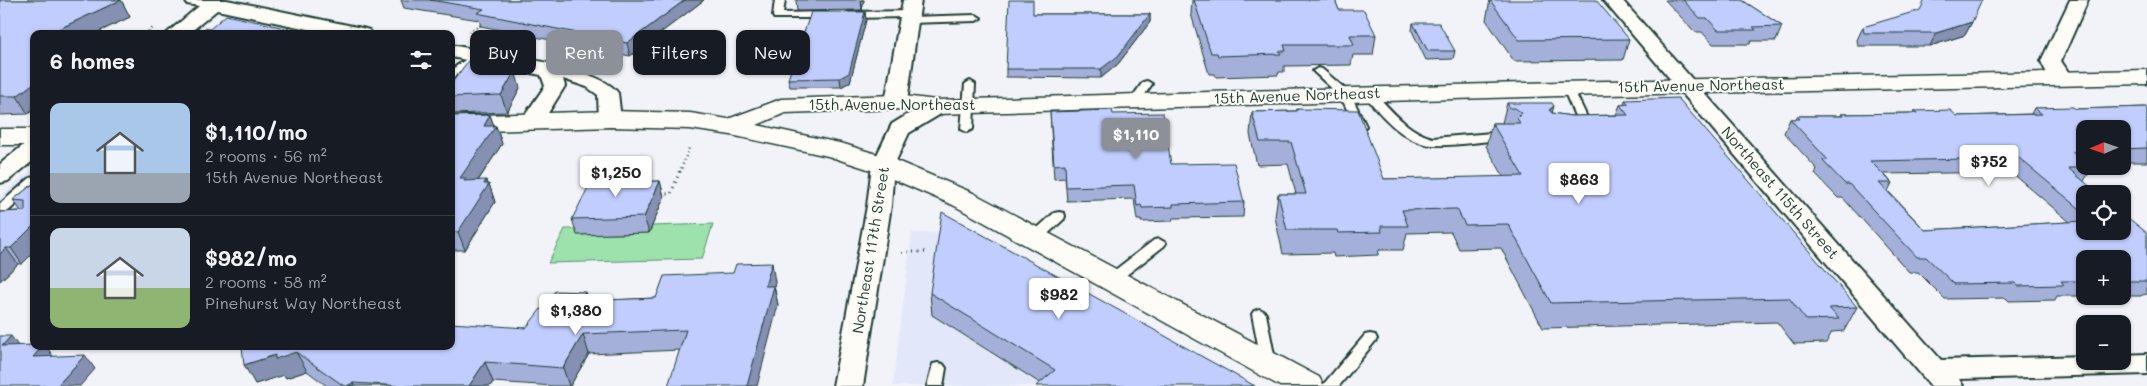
<!DOCTYPE html>
<html lang="en">
<head>
<meta charset="utf-8">
<style>
	:root { --surface:#171b24; --page:#20242c; --text:#f1f3f6; --muted:#9ea1a6; --line:#363941; --accent:#8c9099 }
	body { margin:0; font-family:Mali,sans-serif; background:var(--page); color:var(--text); height:100vh; display:flex; flex-direction:column; font-size:19px; white-space:nowrap }
	* { box-sizing:border-box; margin:0 }
	p { font-size:16px; color:var(--muted) }
	.icon { flex:none; width:28px; height:28px; fill:none; stroke:currentColor; stroke-width:2; stroke-linecap:round; stroke-linejoin:round }
	.map { position:relative; flex:1; overflow:hidden }
	.sheet { position:absolute; left:30px; top:30px; width:425px; height:320px; display:flex; flex-direction:column; background:var(--surface); border-radius:10px; box-shadow:0 1px 4px #0004 }
	.sheet>* { flex:none }
	.guide { position:absolute; left:470px; top:30px; width:475px; height:45px; display:flex; gap:10px }
	.needle { width:32px; rotate:268deg }
	.buttons { position:absolute; left:2076px; top:120px; display:grid; gap:10px }
	.buttons a { display:grid; place-items:center; width:55px; height:55px; border-radius:10px; background:var(--surface); box-shadow:0 1px 4px #0004; font-size:25px }
	.price { position:absolute; translate:-50% -42px; padding:0 11px; border-radius:5px; background:#fff; color:#222; font-size:16px; line-height:32px; filter:drop-shadow(0 1px 2px #0008) }
	.price::after { content:''; position:absolute; left:50%; top:30px; width:15px; height:11px; margin-left:-8px; background:inherit; clip-path:polygon(0 0,100% 0,50% 100%) }
	.price.selected { background:var(--accent); color:#fff }
	ul { padding:0; list-style:none }
	li { display:flex; align-items:center; gap:15px; height:125px; padding:0 20px }
	li+li { border-top:1px solid var(--line) }
	li span { display:grid; place-items:center; flex:none; width:140px; height:100px; border-radius:10px; color:#555 }
	li>.icon { margin-inline-start:auto }
	span .icon { width:60px; height:60px; fill:#fffc; stroke-width:1 }
	li b { font-size:21px }
	h2 { display:flex; justify-content:space-between; align-items:center; height:60px; padding:0 20px; font-size:21px }
	.tag { padding:0 18px; border-radius:10px; background:var(--surface); box-shadow:0 1px 4px #0004; font-size:18px; line-height:45px }
	.tag.selected { background:var(--accent); color:#fff }
	.map>svg:first-child { display:block }
	.built { fill:#e2e8fa }
	.green { fill:#9de1ad; stroke:#5e8f70 }
	.lines { fill:none; stroke-linecap:round; stroke-linejoin:round }
	.lane-casing { stroke:#1f3d34; stroke-width:4 }
	.street-casing { stroke:#1f3d34; stroke-width:4 }
	.secondary-casing { stroke:#1f3d34; stroke-width:3 }
	.path-far1 { stroke:#1f3d34; stroke-width:2.5; stroke-dasharray:1 3; stroke-linecap:butt }
	.path { stroke:#1f3d34; stroke-width:3; stroke-dasharray:1 4.5; stroke-linecap:butt }
	.lane { fill:#fdfcf7; fill-rule:evenodd }
	.street { fill:#fdfcf7; fill-rule:evenodd }
	.secondary { fill:#fdfcf7; fill-rule:evenodd }
	.wall { fill:#a5b0da; stroke:#1f3d34; fill-rule:evenodd }
	.shaded-wall { fill:#8690b2; stroke:#1f3d34 }
	.building { fill:#c0cdfe; stroke:#1f3d34 }
	.labels { text-anchor:middle; stroke-width:4; stroke-linejoin:round; paint-order:stroke }
	.street-label { font-size:15px; fill:#1f3d34; stroke:#fdfcf7 }
</style>
</head>
<body>
<div class="map">
<svg width="2147" height="386" viewBox="0 0 2147 386">
	<rect width="100%" height="100%" fill="#f1f3f8"/>
	<filter id="ink" filterUnits="userSpaceOnUse"><feTurbulence type="fractalNoise" baseFrequency=".02" numOctaves="2"/><feDisplacementMap in="SourceGraphic" scale="10" xChannelSelector="R" yChannelSelector="G"/><feConvolveMatrix kernelMatrix="1 2 1 2 8 2 1 2 1" color-interpolation-filters="sRGB"/></filter>
	<g filter="url(#ink)">
		<!-- built -->
		<path class="built" d="M34 168V237L0 238V196Z
			M954 232 1223 386H893L912 233Z"/>
		<!-- green -->
		<path class="green" d="M713 224 702 259 548 263 565 229H580L578 235 649 233 652 226Z"/>
		<g class="lines">
			<defs>
				<path id="lane" d="M775 0H785L783 13 826 12 831 15 826 18H774L773 16Z
					M910 11 915 14 910 17 976 15 981 18 976 21 908 23 903 20 908 17 849 18 844 15 849 12Z
					M475 53 479 54 480 56 479 58 451 79V70Z
					M1318 68 1322 69 1350 93 1366 126 1364 128H1356L1341 97 1313 71Z
					M970 81 975 84 973 129 967 132 961 129 965 84Z
					M1147 81 1152 84 1139 103H1131L1129 101 1131 99 1143 82Z
					M1568 85 1573 88 1587 117 1570 128 1564 125 1575 116 1563 88Z
					M1370 91 1374 92C1391 110 1408 132 1433 138L1504 132 1510 136 1504 140C1481 141 1457 146 1434 145 1406 145 1380 115 1364 94Z
					M34 177V188L5 214 0 215V204L30 178Z
					M1059 212 1064 213 1065 216 1064 219 1040 241H1030L1028 238 1030 235 1054 213Z
					M1159 239 1166 243 1164 246 1116 283H1106L1104 280 1106 277 1154 240Z
					M1259 309 1264 311 1266 314 1276 365 1274 369 1269 370 1264 369 1262 365 1252 314 1254 311Z
					M1370 334 1375 335 1377 339 1339 386H1322L1365 335Z
					M938 363 943 364 946 368 943 386H927L933 364Z"/>
				<path id="street" d="M185 0H227L362 28 369 30 372 34H332L217 10 188 34H166L199 6 187 4Z
					M903 0H921L907 102 904 107 896 108 888 107 885 102Z
					M1603 0H1622L1941 360 2085 356V361H2122V355L2147 354V374L1959 379 1963 386H1931Z
					M2070 0H2088L2061 61 2073 79 2070 83C2054 87 2047 75 2041 61Z
					M451 45C486 52 600 66 618 93L621 119 618 124 610 126 602 124 599 119 598 95 587 87 563 79 565 86 540 126 532 128 524 126 521 121 545 86 541 75 451 57Z
					M936 101 944 102 947 107 944 112 909 133 894 165 891 206 863 386H833L867 206 872 165 892 124 928 102Z
					M34 141V160L8 181 0 183V164L26 143Z"/>
				<path id="secondary" d="M2147 70V84L1559 96 936 114 896 109 785 113 757 125 844 144 892 159 973 193 1319 377 1324 386H1280L953 205 874 171 828 156 731 135 690 129 610 127 451 132V116L610 111 690 113 728 119 781 99 896 95 936 100 1559 82Z
					M0 129H34V145H0Z"/>
			</defs>
			<!-- lane casing -->
			<use href="#lane" class="lane-casing"/>
			<!-- street casing -->
			<use href="#street" class="street-casing"/>
			<!-- secondary casing -->
			<use href="#secondary" class="secondary-casing"/>
			<!-- path-far1 -->
			<path class="path-far1" d="M469 32 483 24
				M145 34 153 28
				M680 172 689 148"/>
			<!-- path -->
			<path class="path" d="M661 194H671L680 170
				M902 252H929"/>
			<!-- lane -->
			<use href="#lane" class="lane"/>
			<!-- street -->
			<use href="#street" class="street"/>
			<!-- secondary -->
			<use href="#secondary" class="secondary"/>
		</g>
		<!-- wall -->
		<path class="wall" d="M0 0H121L130 17 94 34H34V109L28 114 0 115Z
			M401 0H704L630 56 481 26 479 20 404 8Z
			M796 0H864L862 10 797 11Z
			M1192 0H1335L1339 10 1376 35 1373 55H1353L1351 65 1284 66V72H1279L1278 75 1216 77 1215 74H1209L1191 14Z
			M1490 0 1629 39 1623 60 1514 61 1486 20Z
			M1665 0H1742L1782 26 1776 41H1751L1750 44H1713L1702 32H1695Z
			M865 12 866 20 850 82 841 87H790L788 79Z
			M1033 14H1150V22L1118 64 1101 78 1006 77V69Z
			M1972 22 1965 35 1930 46H1858L1857 40 1863 27Z
			M1413 23 1455 51 1453 59 1426 60 1412 31Z
			M451 84 520 88 507 112 451 114Z
			M1625 100 1857 307 1844 331 1832 332 1826 343 1794 344 1777 322 1543 328 1501 248 1459 249 1451 232 1407 233 1403 250H1379L1378 255 1334 257 1333 253 1283 254 1275 217 1278 194H1296L1288 164 1257 165 1250 134 1252 112 1296 111 1297 109 1384 179 1504 177 1486 146 1492 123H1502L1507 103 1552 113 1571 116 1616 115 1620 105H1624Z
			M2147 107V162H2122V129H2085V166L2092 168 2084 181 2085 194V231L2147 233V294L2142 295 2141 296H2122V259H2085V296H2057L2055 300 2009 301 2006 298 1945 299 1918 272H1909L1843 198H1838L1815 174 1817 169 1784 133 1790 119H1796L1797 116H1840L1841 114 1913 113 1914 111 1957 116 2031 114 2034 108 2076 109ZM2011 172 2070 222 1925 230 1888 191 1892 183 1884 174Z
			M1050 112 1113 114 1171 164 1244 202 1243 217 1173 218 1172 221 1141 222V220H1137L1134 199 1067 201 1065 178 1054 179Z
			M490 115 494 126H496L502 144 478 181 489 184 495 202 465 250H454L451 255V116Z
			M623 177H626L627 182 660 181 664 197 649 233 577 235 572 219Z
			M34 183V252L22 264H18L0 281V212L21 211 13 200Z
			M775 282 774 286 778 305 680 350 589 354 570 386H554L493 382 490 386H327L307 371 286 378 284 375 255 384 242 346 526 328 588 301 656 298Z
			M930 293 1255 386 1040 383 932 315Z"/>
		<!-- shaded-wall -->
		<path class="shaded-wall" d="M121 0 130 17 94 34H48Z
			M685 0H704L630 56 627 43Z
			M861 0H864L862 10Z
			M865 12 866 20 850 82 841 87 840 78Z
			M1150 14V22L1118 64 1101 78V69Z
			M1972 22 1965 35 1930 46 1936 33Z
			M515 71 520 88 507 112 501 95Z
			M34 83V109L28 114 17 96Z
			M1554 106 1548 128 1549 110Z
			M490 115 495 129 496 126 502 144 471 191 460 178 484 126Z
			M486 180 488 185 489 184 495 202 465 250 458 232Z
			M660 181 664 197 649 233 644 217Z
			M34 225V252L22 264 11 248Z
			M451 242 454 250 452 255 451 253Z
			M6 248 18 264 0 281V254Z
			M772 263 775 282 774 286 778 305 757 386H747L765 286Z
			M585 292 591 311 580 301Z
			M583 334 589 354 570 386H569L563 368Z
			M11 336 21 350 2 346Z
			M43 346H46L55 359 33 357Z
			M296 352 307 371 286 378 284 375 255 384 244 365 275 355Z
			M85 355 95 369 80 386H57Z
			M485 362 493 382 490 386H469Z
			M353 383 354 386H347Z"/>
		<!-- building -->
		<path class="building" d="M0 0H121L48 34H34V83L17 96H0Z
			M430 0H685L627 43 477 13 484 9Z
			M1009 0H1033V14H1150L1118 56 1101 69H1006Z
			M1194 0H1335L1339 10H1364L1376 35H1350L1354 45H1284L1286 51H1279L1281 54 1218 56 1217 53H1211Z
			M1490 0H1596L1629 39 1519 40Z
			M1683 0H1742L1782 26 1753 27 1756 30H1718L1707 18H1700Z
			M1925 0H1982L1972 22 1936 33H1864L1863 27 1920 10Z
			M811 12H865L849 73 840 78 788 79Z
			M226 15 313 34H198L204 28 210 29Z
			M1413 23H1439L1455 51H1428Z
			M468 61 515 71 501 95 451 97V84Z
			M1678 98 1857 307 1829 308 1839 319 1806 320 1789 298 1551 303 1508 224 1465 225 1457 209 1402 210 1408 226H1381L1382 232 1338 233 1337 230H1287L1278 194H1306L1291 142H1260L1252 112 1297 111V109L1358 110 1384 179 1523 176 1492 123H1520L1517 118 1522 113 1515 108H1510L1507 103H1552L1554 106 1549 110 1552 113 1571 116 1628 115 1620 105 1629 104 1625 100Z
			M2073 107 2076 109 2147 107V148L2122 149V129H2085V151L2072 152 2085 162V166H2090L2092 168H2068L2099 194H2085V213L2019 158 1870 161 1892 183H1879L1925 230 2085 221V231H2122V213L2147 233V281H2122V259H2085V281H2061L2064 285 2018 286 2015 283 1954 284 1926 257H1917L1849 184H1845L1822 160H1828L1790 119H1800L1797 116H1843L1841 114 1917 113 1914 111 1950 110 1957 116 2042 114 2034 108Z
			M1112 110 1113 114 1163 113 1171 164 1234 163 1244 202 1173 204V207L1142 208 1141 205 1137 206 1134 185 1066 187 1065 164 1054 165 1050 112Z
			M490 115 484 126H496L460 178H466L464 181 486 180 484 184H489L458 232H451V116Z
			M623 175 622 177H626L624 182 660 181 644 217 572 219 594 176Z
			M34 183V225L11 248H6L0 254V212L25 211V201L13 200Z
			M942 212 1255 386H1036L1055 370 930 293Z
			M772 263 765 286H774L747 386H668L686 330 583 334 563 368 485 362 469 386H403L353 383 347 386H344L296 352 275 359V355L244 365 242 346H451V323L526 328 555 291 585 292 580 301 656 298 664 276 733 273 736 264Z
			M0 336H11L2 346 34 345V346H43L33 357 85 355 57 386H0Z"/>
	</g>
	<g class="labels">
		<!-- street labels -->
		<g class="street-label">
			<text transform="translate(1701 86) rotate(-1)" y="5">15th Avenue Northeast</text>
			<text transform="translate(1297 96) rotate(-2)" y="5">15th Avenue Northeast</text>
			<text x="892" y="110">15th Avenue Northeast</text>
			<text transform="translate(1780 193) rotate(49)" y="5">Northeast 115th Street</text>
			<text transform="translate(871 250) rotate(-81)" y="5">Northeast 117th Street</text>
		</g>
	</g>
</svg>
<div class="buttons">
<a><svg class="needle" viewBox="-14 -14 28 28"><path d="M0-13l5 13h-10z" fill="#e53935"/><path d="M0 13l5-13h-10z" fill="#9ea1a6"/></svg></a>
<a><svg class="icon" aria-label="locate" viewBox="0 0 24 24"><circle cx="12" cy="12" r="6"/><path d="M12 2v4M12 18v4M2 12h4M18 12h4"/></svg></a>
<a>+</a>
<a>−</a>
</div>
<b class="price selected" style="left:1136px;top:160px">$1,110</b>
<b class="price" style="left:1989px;top:187px">$752</b>
<b class="price" style="left:616px;top:198px">$1,250</b>
<b class="price" style="left:1579px;top:205px">$863</b>
<b class="price" style="left:1059px;top:320px">$982</b>
<b class="price" style="left:576px;top:336px">$1,380</b>
<div class="guide">
<a class="tag">Buy</a>
<a class="tag selected">Rent</a>
<a class="tag">Filters</a>
<a class="tag">New</a>
</div>
<section class="sheet">
<h2>6 homes<svg class="icon" aria-label="filters" viewBox="0 0 24 24"><path d="M4 7h16M4 17h16"/><circle cx="9" cy="7" r="2"/><circle cx="15" cy="17" r="2"/></svg></h2>
<ul>
<li><span style="background:linear-gradient(#a9c7e8 70%,#9aa5b1 0)"><svg class="icon" aria-label="home" viewBox="0 0 24 24"><path d="M3 11l9-7 9 7M6 9v11h12V9"/></svg></span><div><b>$1,110/mo</b><p>2 rooms · 56 m²</p><p>15th Avenue Northeast</p></div></li>
<li><span style="background:linear-gradient(#c9d6e8 60%,#8fb573 0)"><svg class="icon" aria-label="home" viewBox="0 0 24 24"><path d="M3 11l9-7 9 7M6 9v11h12V9"/></svg></span><div><b>$982/mo</b><p>2 rooms · 58 m²</p><p>Pinehurst Way Northeast</p></div></li>
</ul>
</section>
</div>
</body>
</html>
